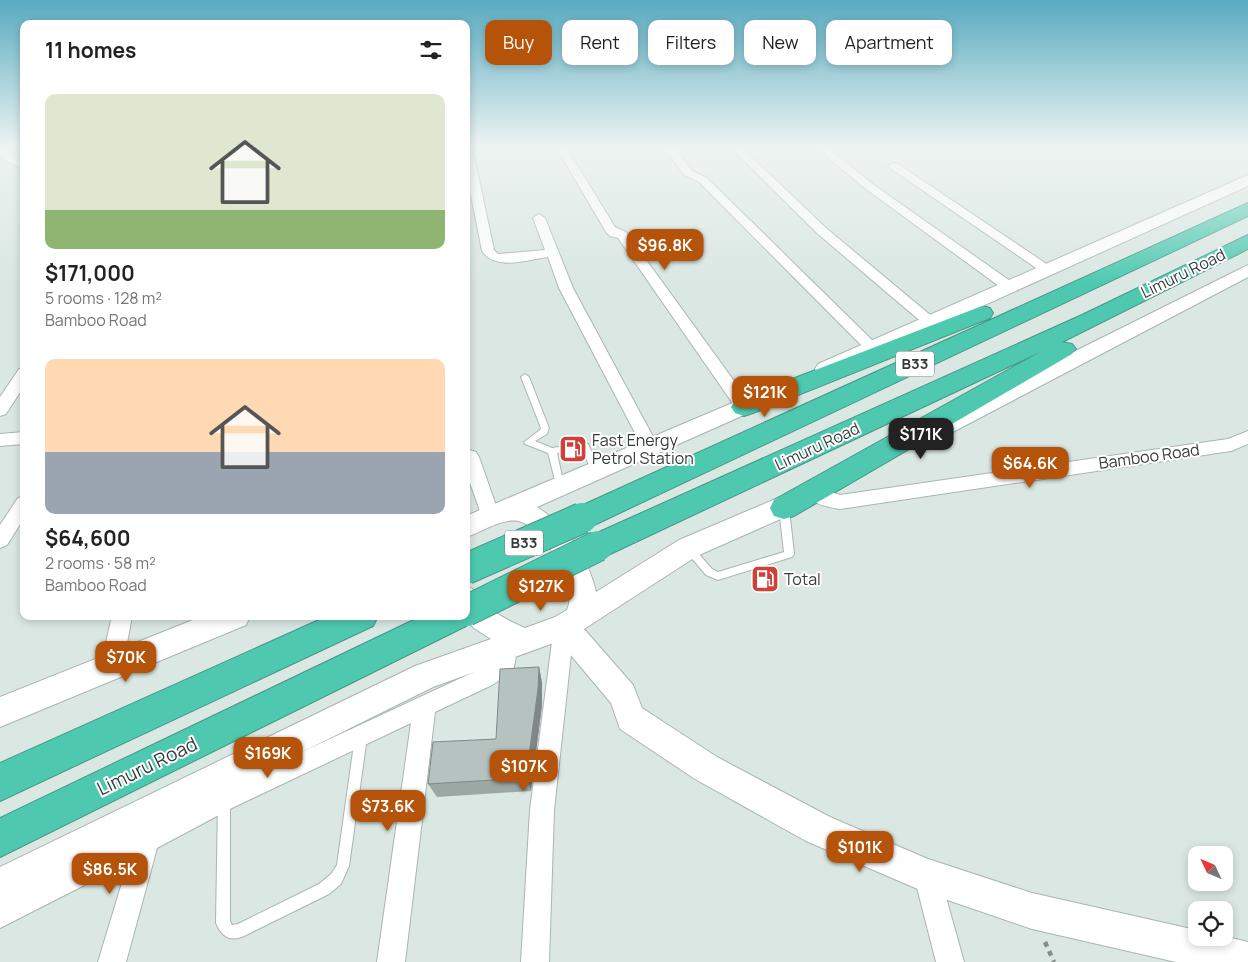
<!DOCTYPE html>
<html lang="en">
<head>
<meta charset="utf-8">
<style>
	:root { --surface:#fff; --page:#f2f2f2; --text:#222; --muted:#767676; --accent:#b45309 }
	body { margin:0; font-family:Manrope,sans-serif; background:var(--page); color:var(--text); height:100vh; display:flex; flex-direction:column; font-size:19px; white-space:nowrap }
	* { box-sizing:border-box; margin:0 }
	p { font-size:16px; color:var(--muted) }
	.icon { flex:none; width:28px; height:28px; fill:none; stroke:currentColor; stroke-width:2; stroke-linecap:round; stroke-linejoin:round }
	.map { position:relative; flex:1; overflow:hidden }
	.details { position:absolute; left:20px; top:20px; width:450px; height:600px; display:flex; flex-direction:column; background:var(--surface); border-radius:10px; box-shadow:0 2px 8px #0003 }
	.details>* { flex:none }
	.banner { position:absolute; left:485px; top:20px; width:475px; height:45px; display:flex; gap:10px }
	.needle { width:32px; rotate:314deg }
	.tools { position:absolute; left:1188px; top:846px; display:grid; gap:10px }
	.tools a { display:grid; place-items:center; width:45px; height:45px; border-radius:10px; background:var(--surface); box-shadow:0 2px 8px #0003; font-size:25px }
	.price { position:absolute; translate:-50% -42px; padding:0 11px; border-radius:10px; background:var(--accent); color:#fff; font-size:16px; line-height:32px; filter:drop-shadow(0 1px 2px #0008) }
	.price::after { content:''; position:absolute; left:50%; top:30px; width:15px; height:11px; margin-left:-8px; background:inherit; clip-path:polygon(0 0,100% 0,50% 100%) }
	.price.on { background:#222; color:#fff }
	ul { padding:0; list-style:none }
	li { display:grid; align-content:center; gap:10px; height:265px; padding:0 25px }
	li span { display:grid; place-items:center; height:155px; border-radius:10px; color:#555 }
	li>.icon { margin-inline-start:auto }
	span .icon { width:90px; height:90px; fill:#fffc; stroke-width:1 }
	li b { font-size:21px }
	h2 { display:flex; justify-content:space-between; align-items:center; height:60px; padding:0 25px; font-size:21px }
	.chip { padding:0 18px; border-radius:10px; background:var(--surface); box-shadow:0 2px 8px #0003; font-size:18px; line-height:45px }
	.chip.on { background:var(--accent); color:#fff }
	.map>svg:first-child { display:block }
	.lines { fill:none; stroke-linecap:round; stroke-linejoin:round }
	.lane-casing { stroke:#a9b5b2; stroke-width:2 }
	.street-casing { stroke:#a9b5b2; stroke-width:2 }
	.secondary-casing { stroke:#a9b5b2; stroke-width:2 }
	.highway-casing { stroke:#469786; stroke-width:2 }
	.path { stroke:#848d8a; stroke-width:4.5; stroke-dasharray:5 5; stroke-linecap:butt }
	.lane { fill:#fff; fill-rule:evenodd }
	.street { fill:#fff; fill-rule:evenodd }
	.secondary { fill:#fff; fill-rule:evenodd }
	.highway { fill:#4ec9b0; fill-rule:evenodd }
	.highway-bridge-casing { stroke:#469786; stroke-width:32; stroke-linecap:butt }
	.highway-bridge { stroke:#4ec9b0; stroke-width:30 }
	.wall { fill:#9da7a4 }
	.shaded-wall { fill:#7f8886 }
	.building { fill:#b6c2bf; stroke:#7f8886 }
	.labels { text-anchor:middle; stroke-width:4; stroke-linejoin:round; paint-order:stroke }
	.shield { fill:#fff; stroke:#727674; stroke-width:1 }
	.shield-label { font-size:15px; font-weight:bold; fill:#363b39 }
	.street-label { font-size:16px; fill:#363b39; stroke:#fff }
	.poi-label { font-size:16px; fill:#363b39; stroke:#fff; text-anchor:start }
	.near-street-label { font-size:19px; fill:#363b39; stroke:#fff }
</style>
</head>
<body>
<div class="map">
<svg width="1248" height="962" viewBox="0 0 1248 962">
	<rect width="100%" height="100%" fill="#dae7e3"/>
	<g class="lines">
		<defs>
			<path id="lane" d="M525 374 529 377 549 428 547 434 535 441 552 448 585 443 588 444 600 471 599 473H593L582 450 557 453 564 486 563 488H557L548 453 525 444 524 442 540 430 541 428 521 377Z
				M784 504 787 505 789 508 794 554 792 557 718 580 706 575 683 548 685 545 688 544 691 545 712 569 718 572 784 552 779 508 781 505Z
				M361 731 365 733 367 737 349 866 341 884 329 894 244 936C230 942 222 937 216 923L218 800 220 796 224 794 228 796 230 800V921L232 925 238 924 319 884 331 874 337 865 355 737 357 733Z"/>
			<path id="street" d="M0 148H4L24 162V169L6 161 0 156Z
				M667 148H675L692 171 707 178 876 344 878 347 876 350H866L699 182 684 175 666 150Z
				M731 148H742L826 228 935 319 937 322 935 325H925L818 234Z
				M816 148H828L874 185 1013 283 1015 286 1013 289H1003L866 189Z
				M564 149 569 152 615 227 626 232 750 403 752 407 750 411H738L618 238 610 236 606 232 559 152Z
				M466 153 474 156 494 250 498 254 545 250 533 218 539 214 545 218 573 288 658 446 656 450 650 452 644 450 559 288 548 257C526 260 496 271 482 251L466 170Z
				M894 163 898 164 1054 269 1052 272H1042L890 168 888 166Z
				M24 368V386L6 414 0 416V397L19 369Z
				M1248 431V444L1231 451 840 509C828 507 811 504 805 493L808 488 814 486 840 495 1228 439Z
				M24 432V444L0 446V434Z
				M466 449 476 452 479 457 500 517 497 522 491 524 485 522 482 517 466 471Z
				M24 496V518L7 545 0 548V525L18 498Z
				M112 616H132L123 665 120 672 112 675 104 672 101 665Z
				M564 618 571 620 574 627 554 810 549 962H521L530 810 554 627 557 620Z
				M508 636 515 639 518 646 513 672 492 685 435 712 405 962H377L411 723 232 808 157 848 126 962H98L128 863 0 928V901L216 792 476 671 495 659 501 639Z
				M927 863 936 867 940 876 964 962H936L914 876 918 867Z"/>
			<path id="secondary" d="M1248 175V186L832 374 825 376 818 374 815 369 818 364Z
				M1248 265V277L949 434 941 436 933 434 930 428 933 422Z
				M763 390 771 393 774 398 771 403 537 507C567 526 588 557 596 592L679 540 792 492 801 489 810 492 813 499 810 506 697 556 584 629 633 685 642 708 717 757 830 817 928 859 1032 893 1196 930V938L1224 936 1248 942V962H1176L1032 929 927 893 806 841 695 779 620 729 611 703 559 641 433 687 0 902V867L415 666 491 639 474 628 463 616H466V586C479 591 483 601 493 610 502 618 514 623 525 628L555 617 567 610C579 586 542 525 518 521 501 518 482 532 466 537V516Z
				M203 616H250L246 625 0 727V697Z"/>
			<path id="highway" d="M1248 203V216L592 526 582 530 572 526 568 518 572 510Z
				M1248 235V249L1062 342 1072 344 1076 349 1072 354 794 516 784 519 774 516 770 508 774 500 1042 351 608 555 598 558 588 555 583 546 588 537 1082 315Z
				M982 306 990 308 993 313 990 318 753 413 744 416 735 413 731 407 735 401Z
				M466 606 471 616 466 626 0 857V818L422 616H466Z
				M328 616H378L373 626 0 801V763Z"/>
		</defs>
		<!-- lane casing -->
		<use href="#lane" class="lane-casing"/>
		<!-- street casing -->
		<use href="#street" class="street-casing"/>
		<!-- secondary casing -->
		<use href="#secondary" class="secondary-casing"/>
		<!-- highway casing -->
		<use href="#highway" class="highway-casing"/>
		<!-- path -->
		<path class="path" d="M1045 942 1054 962"/>
		<!-- lane -->
		<use href="#lane" class="lane"/>
		<!-- street -->
		<use href="#street" class="street"/>
		<!-- secondary -->
		<use href="#secondary" class="secondary"/>
		<!-- highway -->
		<use href="#highway" class="highway"/>
		<defs>
			<path id="highway-bridge" d="M466 569 582 518
				M466 611 598 546"/>
		</defs>
		<!-- highway-bridge casing -->
		<use href="#highway-bridge" class="highway-bridge-casing"/>
		<!-- highway-bridge -->
		<use href="#highway-bridge" class="highway-bridge"/>
	</g>
	<!-- wall -->
	<path class="wall" d="M539 667 542 683V705L531 791 437 797 428 784 496 739Z"/>
	<!-- shaded-wall -->
	<path class="shaded-wall" d="M539 667 542 683V705L531 791 526 778Z"/>
	<!-- building -->
	<path class="building" d="M539 667 538 689 526 778 428 784 433 742 496 739 500 669Z"/>
	<!-- sky -->
	<linearGradient id="sky" x2="0" y2="1"><stop stop-color="#58aac1"/><stop offset="0.52" stop-color="#eef4f2"/><stop offset="1" stop-color="#eef4f2" stop-opacity="0"/></linearGradient>
	<rect width="1248" height="283" fill="url(#sky)"/>
	<!-- icons -->
	<defs>
		<symbol id="fuel-square" viewBox="-11 -11 22 22"><rect x="-9" y="-9" width="18" height="18" rx="4" fill="#ce4039" stroke="#fff"/><path d="M-5.5-6h7V0h2V4h1.3V-2.5L3-4.5l.8-.8L6-3V5H2.5V1h-1V6h-7ZM-4.2-4.7v3.2H.2V-4.7Z" fill="#fff"/></symbol>
	</defs>
	<g fill-rule="evenodd">
		<use href="#fuel-square" x="557" y="433" width="32" height="32"/>
		<use href="#fuel-square" x="749" y="563" width="32" height="32"/>
	</g>
	<g class="labels">
		<!-- shield labels -->
		<g class="shield">
			<rect x="896" y="351.5" width="38" height="25" rx="4"/>
			<rect x="505" y="530.5" width="38" height="25" rx="4"/>
		</g>
		<g class="shield-label">
			<text x="915" y="369">B33</text>
			<text x="524" y="548">B33</text>
		</g>
		<!-- street labels -->
		<g class="street-label">
			<text transform="translate(1183 273) rotate(-26)" y="6">Limuru Road</text>
			<text transform="translate(817 446) rotate(-25)" y="6">Limuru Road</text>
			<text transform="translate(1149 456) rotate(-8)" y="6">Bamboo Road</text>
		</g>
		<!-- poi labels -->
		<g class="poi-label">
			<text x="592" y="446">Fast Energy<tspan x="592" dy="18">Petrol Station</tspan></text>
			<text x="784" y="585">Total</text>
		</g>
		<!-- near-street labels -->
		<g class="near-street-label">
			<text transform="translate(147 766) rotate(-26)" y="7">Limuru Road</text>
		</g>
	</g>
</svg>
<div class="tools">
<a><svg class="needle" viewBox="-14 -14 28 28"><path d="M0-13l5 13h-10z" fill="#e53935"/><path d="M0 13l5-13h-10z" fill="#767676"/></svg></a>
<a><svg class="icon" aria-label="locate" viewBox="0 0 24 24"><circle cx="12" cy="12" r="6"/><path d="M12 2v4M12 18v4M2 12h4M18 12h4"/></svg></a>
</div>
<b class="price" style="left:665px;top:271px">$96.8K</b>
<b class="price" style="left:765px;top:418px">$121K</b>
<b class="price on" style="left:921px;top:460px">$171K</b>
<b class="price" style="left:1030px;top:489px">$64.6K</b>
<b class="price" style="left:541px;top:612px">$127K</b>
<b class="price" style="left:126px;top:683px">$70K</b>
<b class="price" style="left:268px;top:779px">$169K</b>
<b class="price" style="left:524px;top:792px">$107K</b>
<b class="price" style="left:388px;top:832px">$73.6K</b>
<b class="price" style="left:860px;top:873px">$101K</b>
<b class="price" style="left:110px;top:895px">$86.5K</b>
<div class="banner">
<a class="chip on">Buy</a>
<a class="chip">Rent</a>
<a class="chip">Filters</a>
<a class="chip">New</a>
<a class="chip">Apartment</a>
</div>
<section class="details">
<h2>11 homes<svg class="icon" aria-label="filters" viewBox="0 0 24 24"><path d="M4 7h16M4 17h16"/><circle cx="9" cy="7" r="2"/><circle cx="15" cy="17" r="2"/></svg></h2>
<ul>
<li><span style="background:linear-gradient(#dfe7d0 75%,#8fb573 0)"><svg class="icon" aria-label="home" viewBox="0 0 24 24"><path d="M3 11l9-7 9 7M6 9v11h12V9"/></svg></span><div><b>$171,000</b><p>5 rooms · 128 m²</p><p>Bamboo Road</p></div></li>
<li><span style="background:linear-gradient(#ffd9b3 60%,#9aa5b1 0)"><svg class="icon" aria-label="home" viewBox="0 0 24 24"><path d="M3 11l9-7 9 7M6 9v11h12V9"/></svg></span><div><b>$64,600</b><p>2 rooms · 58 m²</p><p>Bamboo Road</p></div></li>
</ul>
</section>
</div>
</body>
</html>
